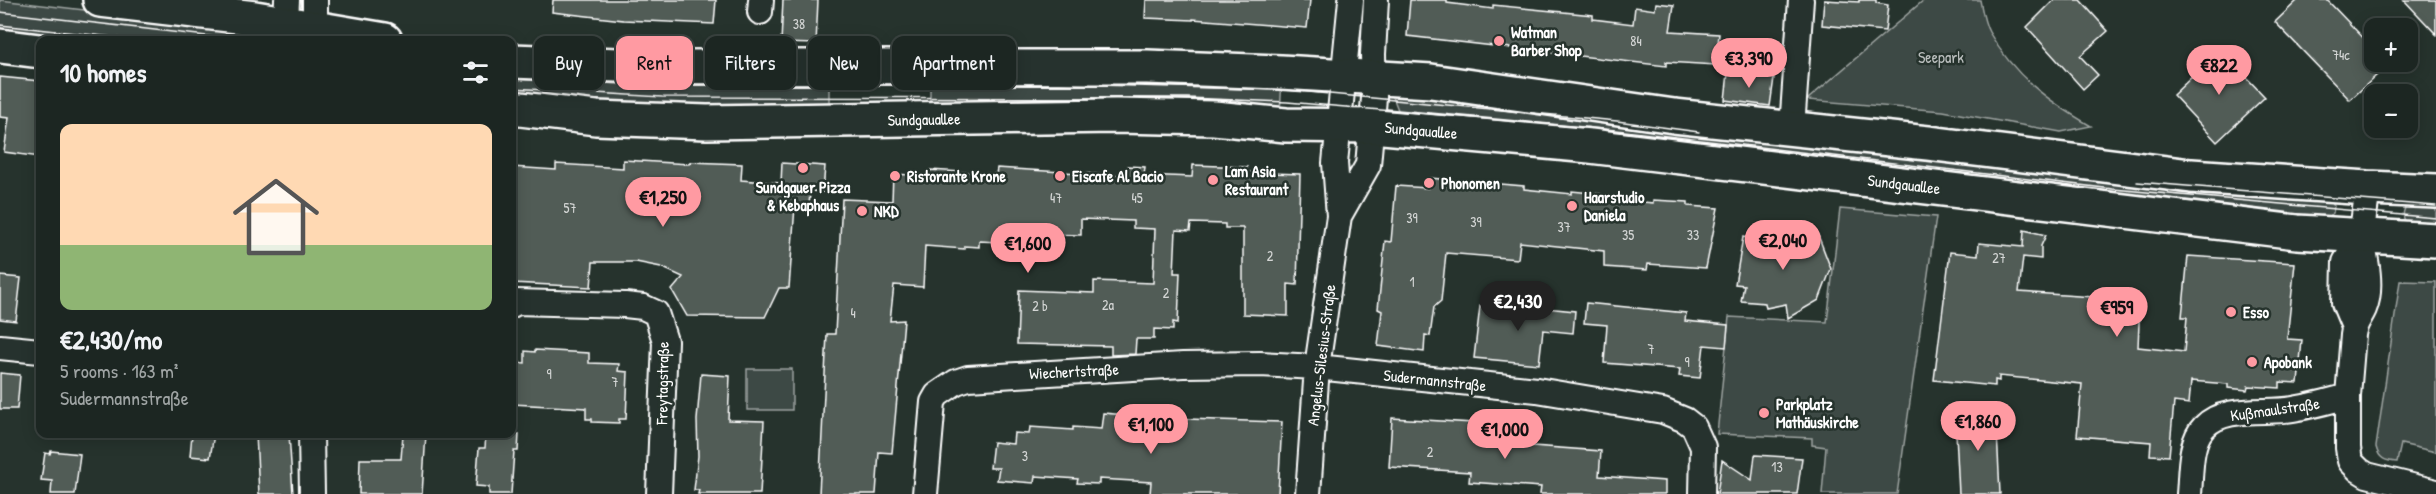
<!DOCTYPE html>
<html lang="en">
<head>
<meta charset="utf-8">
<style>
	:root { --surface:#1c2622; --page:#252e2a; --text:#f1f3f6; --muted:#a0a5a5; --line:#3a4340; --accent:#ff9aa2 }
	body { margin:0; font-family:"Patrick Hand",sans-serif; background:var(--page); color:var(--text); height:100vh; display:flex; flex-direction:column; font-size:22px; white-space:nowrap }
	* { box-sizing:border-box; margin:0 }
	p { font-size:20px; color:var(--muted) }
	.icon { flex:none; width:33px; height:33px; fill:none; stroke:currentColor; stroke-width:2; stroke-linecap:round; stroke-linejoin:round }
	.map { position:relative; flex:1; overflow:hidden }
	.details { position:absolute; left:36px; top:36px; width:480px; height:402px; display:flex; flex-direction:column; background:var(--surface); border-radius:12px; box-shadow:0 3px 15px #0003,0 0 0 2px var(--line) }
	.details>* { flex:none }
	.hud { position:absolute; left:534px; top:36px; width:570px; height:54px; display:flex; gap:12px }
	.tools { position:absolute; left:2364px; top:18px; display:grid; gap:12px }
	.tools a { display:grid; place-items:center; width:54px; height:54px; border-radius:12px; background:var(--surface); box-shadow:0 3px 15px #0003,0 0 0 2px var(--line); font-size:30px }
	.price { position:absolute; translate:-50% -51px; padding:0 14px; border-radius:21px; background:var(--accent); color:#111; font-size:20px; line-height:39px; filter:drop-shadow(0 2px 3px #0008) }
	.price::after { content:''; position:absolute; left:50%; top:36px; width:18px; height:14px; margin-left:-9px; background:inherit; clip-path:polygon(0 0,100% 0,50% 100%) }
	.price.on { background:#222; color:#fff }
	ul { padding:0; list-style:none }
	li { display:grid; align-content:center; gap:12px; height:318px; padding:0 24px }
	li+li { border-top:2px solid var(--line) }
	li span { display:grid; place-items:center; height:186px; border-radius:12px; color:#555 }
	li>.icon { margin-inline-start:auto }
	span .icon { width:108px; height:108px; fill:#fffc; stroke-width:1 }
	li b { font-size:26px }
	h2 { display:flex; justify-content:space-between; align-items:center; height:72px; padding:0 24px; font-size:26px }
	.tag { padding:0 21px; border-radius:12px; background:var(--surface); box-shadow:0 3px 15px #0003,0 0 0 2px var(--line); font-size:21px; line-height:54px }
	.tag.on { background:var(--accent); color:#111 }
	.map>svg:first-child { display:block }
	.green { fill:#3e4944; stroke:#9ea4a2; stroke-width:1.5 }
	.building { fill:#515c57; stroke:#fff; stroke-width:1.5 }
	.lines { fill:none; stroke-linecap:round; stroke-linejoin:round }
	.street-casing { stroke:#fff; stroke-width:28 }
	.secondary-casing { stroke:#fff; stroke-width:38 }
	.street { stroke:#26332d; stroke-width:24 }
	.secondary { stroke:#26332d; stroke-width:33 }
	.tram { stroke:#fff; stroke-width:1.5 }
	.poi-dot { fill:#ff9aa2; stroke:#26332d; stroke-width:2 }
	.labels { text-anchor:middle; stroke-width:5; stroke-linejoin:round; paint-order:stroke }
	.number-label { font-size:14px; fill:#d4d6d5 }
	.poi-label { font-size:16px; font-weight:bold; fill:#fff; stroke:#26332d; text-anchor:start }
	.park-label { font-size:16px; fill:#bbbfbe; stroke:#26332d }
	.street-label { font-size:16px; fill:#fff; stroke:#26332d }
</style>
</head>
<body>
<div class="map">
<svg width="2436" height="494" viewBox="0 0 2436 494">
	<rect width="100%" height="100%" fill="#26332d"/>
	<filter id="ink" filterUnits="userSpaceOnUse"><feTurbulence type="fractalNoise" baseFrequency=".0167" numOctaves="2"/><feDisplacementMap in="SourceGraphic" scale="12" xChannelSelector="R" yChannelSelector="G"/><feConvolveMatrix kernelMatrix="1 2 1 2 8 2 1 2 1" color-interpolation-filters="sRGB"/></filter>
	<g filter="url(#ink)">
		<!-- green -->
		<path class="green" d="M0 0 202 24 247 25 245 40H59L0 33Z
			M1924 0H1980C1982 10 1984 23 1989 32 2014 76 2048 101 2091 126L2061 132 1943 111 1807 100Z
			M512 67 829 74V104L666 105 512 100Z
			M1282 79 1280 113 930 109V83Z
			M1396 94 2327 196 2334 206 2333 213 2328 217 2322 218 1400 115 1393 97Z
			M2436 198V229L2406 222C2401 216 2404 210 2407 203Z
			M1840 209 1936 217 1897 494H1822L1826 447 1812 445V438L1717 434 1729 317 1827 322Z
			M2400 281 2436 282V452L2401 444 2397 462C2385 461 2379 459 2376 447Z
			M747 369H792V410H747Z"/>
		<!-- building -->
		<path class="building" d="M553 0H716L714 24 623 20 552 12Z
			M783 0H818L816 44 781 43Z
			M1146 0H1310L1307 28 1193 19V20L1145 18Z
			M1410 0H1447V3L1493 9V5L1593 15V19L1633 24 1635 7 1655 10 1656 3 1674 5 1670 31 1719 34 1716 65 1666 62V66L1407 36Z
			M1824 0 1859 2V0H1876V3L1888 5 1885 31 1822 25Z
			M2054 0H2080L2108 31 2080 56 2098 75 2083 89 2027 27Z
			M2298 0H2327L2374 49V62H2391L2350 100 2275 22Z
			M2404 0H2436V34Z
			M2220 50 2265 97 2217 142 2173 95Z
			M1728 73 1774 78 1770 106 1725 100Z
			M0 77 40 81V157L4 152 9 118 0 117Z
			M623 160 689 164 690 162 742 164 741 180 781 183 782 163 825 166 823 192 810 191 809 207 795 206 789 288H779L765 317 687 316 672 290 683 277 661 267 636 262H593L591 287 512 283V167L556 170V164L623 168Z
			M1193 165 1247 167 1246 172 1300 174 1297 285 1288 284V316L1243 314V228H1225V224L1191 223 1190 231 1176 230 1174 273H1180L1178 323 1173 322V330L1154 329V339H1136L1135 354 1111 355V346L1017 344 1019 290 1094 293V281L1153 283 1155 229 1133 228V221L1081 219V235L1042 234 1041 237 1028 236V240L1020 239V243L979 241V247L964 246V249L925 246 923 287 894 285 890 321 904 320 892 453 879 452 876 494H819L827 334H835L842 199 892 201 893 174 930 176V170L996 174 997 168 1128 176V166L1145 167 1144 175 1192 177Z
			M1429 178 1524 186V189L1572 194V191L1601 194V198L1653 203V200L1688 202V206L1718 208 1706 268 1648 264 1647 270 1604 267V251L1520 242 1518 259 1446 253 1441 301 1434 307 1430 336 1425 335 1424 352 1378 346 1382 311 1378 309 1385 241 1391 242 1396 186 1428 188Z
			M1783 229 1788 234 1794 230 1805 244 1818 235 1831 269 1819 300 1788 318 1786 304 1766 308 1765 303 1741 301 1744 285 1735 284 1743 237 1770 241Z
			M2024 230 2046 235 2041 246V259L2023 257 2019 292 2140 300 2138 347 2184 352 2187 317H2182L2188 256 2295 263 2287 339 2302 340 2298 383 2280 382V388L2248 386 2247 390 2228 388V384L2191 381 2189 404 2174 402 2169 456 2150 455 2151 442 2077 436 2082 384 1999 376V381L1995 380V386L1934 380 1950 252 1978 255 1979 243 2023 247Z
			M0 276 21 278 16 321 0 319Z
			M1586 303 1686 313 1685 321 1728 325 1726 347 1704 345 1700 378 1679 376 1680 369 1604 363 1607 325 1584 323Z
			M1480 306 1526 311V306L1575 311 1573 333 1543 330 1539 364 1474 358Z
			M535 350 589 353V363L619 364 618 371 628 372 626 419H619V423L592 422V419H586V408L512 404V369H514V362L525 363V351L535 352Z
			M0 373 20 375 17 409H0Z
			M701 374 730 376 728 420 764 421 760 494H698L699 490H694L698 456 697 420Z
			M1996 410 2000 494H1959L1955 412Z
			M1103 413 1126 415V417L1282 422 1278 494H1150L1151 482 1099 479V484L1077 483 1078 479 1035 476 1034 483 997 480 999 468H990L993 442 1013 444 1014 433 1029 434 1030 427 1073 430V427L1101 429Z
			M1392 418 1473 423 1472 436 1519 440V445L1601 451 1599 476 1665 481V494H1540L1541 487 1469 482 1470 472 1389 467Z
			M192 434H214L210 458 190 456Z
			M256 434H289L293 494H259Z
			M403 434H426L422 494H359L360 459H401Z
			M486 434H519L518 451H514L511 494H489V487L476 486 479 448H485Z
			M51 451 80 454 75 494H51L52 481 41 480 45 453 50 454Z
			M1755 455 1802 458 1797 494H1717L1722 460 1752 480Z"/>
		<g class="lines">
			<defs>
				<path id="street" d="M760 12 761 0
					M285 40 287 0
					M315 40V0
					M1792 128 1801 0
					M1339 216 1368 165 1374 98 1373 54 1376 0
					M2361 237C2366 258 2373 288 2364 309 2360 318 2354 324 2353 335L2348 396V448L2350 461 2359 470 2367 475 2436 492
					M512 305 516 302 625 305 643 307 656 313 665 341 659 494
					M2354 327 2344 303 2345 262 2361 237 2368 188
					M0 347 40 351
					M311 434 312 494
					M925 494 933 402 937 395 956 382 968 378 1183 365 1260 364 1317 367 1537 390 1663 411 1685 420 1694 427 1703 447 1702 494
					M1308 494 1317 367 1339 216 1335 163 1351 0
					M2189 494C2191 474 2189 442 2204 427 2224 405 2266 414 2293 409 2311 406 2330 401 2348 396"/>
				<path id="secondary" d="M100 0 255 18 385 40
					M0 46 40 51
					M512 61 672 67H1147L1281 72 1431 81 1674 116 1928 143 2191 176 2368 188 2436 191
					M512 108 596 118 707 122 1116 116 1214 118 1286 125 1372 126 1590 146 2297 232 2436 240"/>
			</defs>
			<!-- street casing -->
			<use href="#street" class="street-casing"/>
			<!-- secondary casing -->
			<use href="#secondary" class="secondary-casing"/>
			<!-- street -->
			<use href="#street" class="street"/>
			<!-- secondary -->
			<use href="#secondary" class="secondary"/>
			<!-- tram -->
			<path class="tram" d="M0 12 241 40
				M0 25 141 40
				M512 79 625 84H1059L1287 90 1617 121 1699 132
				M512 88 662 97 1187 98 1287 102 1616 130 2113 189 2436 218
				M2137 182 2436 206"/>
		</g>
	</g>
	<!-- markers -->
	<g class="poi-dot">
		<circle cx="1499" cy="41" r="6"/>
		<circle cx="803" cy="168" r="6"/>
		<circle cx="895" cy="176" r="6"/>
		<circle cx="1060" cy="176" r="6"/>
		<circle cx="1213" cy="180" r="6"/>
		<circle cx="1429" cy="183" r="6"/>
		<circle cx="1572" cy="206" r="6"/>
		<circle cx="862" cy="211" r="6"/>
		<circle cx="2231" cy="312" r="6"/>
		<circle cx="2252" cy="362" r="6"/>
		<circle cx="1764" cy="413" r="6"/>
	</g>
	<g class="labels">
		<!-- number labels -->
		<g class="number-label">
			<text x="799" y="29">38</text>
			<text x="1636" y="46">84</text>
			<text x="2341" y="60">74c</text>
			<text x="1056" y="203">47</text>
			<text x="1137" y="203">45</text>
			<text x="570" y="213">57</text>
			<text x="1412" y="223">39</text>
			<text x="1476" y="227">39</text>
			<text x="1564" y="232">37</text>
			<text x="1628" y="240">35</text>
			<text x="1693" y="240">33</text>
			<text x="1270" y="261">2</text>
			<text x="1999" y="263">27</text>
			<text x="1412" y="287">1</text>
			<text x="1166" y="298">2</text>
			<text x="1108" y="310">2a</text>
			<text x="1040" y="311">2 b</text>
			<text x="853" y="318">4</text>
			<text x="1651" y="354">7</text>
			<text x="1687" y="367">9</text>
			<text x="549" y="379">9</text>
			<text x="615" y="387">7</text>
			<text x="1430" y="457">2</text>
			<text x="1025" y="461">3</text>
			<text x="1777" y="472">13</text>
		</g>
		<!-- poi labels -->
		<g class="poi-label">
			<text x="1511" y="38">Watman<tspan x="1511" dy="18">Barber Shop</tspan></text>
			<text x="1225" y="177">Lam Asia<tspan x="1225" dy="18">Restaurant</tspan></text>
			<text x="907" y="182">Ristorante Krone</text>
			<text x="1072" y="182">Eiscafe Al Bacio</text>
			<text x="1441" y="189">Phonomen</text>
			<text x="803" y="193" text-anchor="middle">Sundgauer Pizza<tspan x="803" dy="18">&amp; Kebaphaus</tspan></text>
			<text x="1584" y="203">Haarstudio<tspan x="1584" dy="18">Daniela</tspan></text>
			<text x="874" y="217">NKD</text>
			<text x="2243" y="318">Esso</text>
			<text x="2264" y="368">Apobank</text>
			<text x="1776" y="410">Parkplatz<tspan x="1776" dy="18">Mathäuskirche</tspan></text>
		</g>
		<!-- park labels -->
		<g class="park-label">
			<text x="1941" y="63">Seepark</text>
		</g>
		<!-- street labels -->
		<g class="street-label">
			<text transform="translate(924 119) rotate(-1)" y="6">Sundgauallee</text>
			<text transform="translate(1421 130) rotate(5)" y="6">Sundgauallee</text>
			<text transform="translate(1904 184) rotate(7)" y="6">Sundgauallee</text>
			<text transform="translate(1321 355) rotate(-83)" y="6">Angelus-Silesius-Straße</text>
			<text transform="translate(1074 371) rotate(-3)" y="6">Wiechertstraße</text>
			<text transform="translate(1435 380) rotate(6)" y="6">Sudermannstraße</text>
			<text transform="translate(662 383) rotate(-89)" y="6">Freytagstraße</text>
			<text transform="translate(2275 409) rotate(-8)" y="6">Kußmaulstraße</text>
		</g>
	</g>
</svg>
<div class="tools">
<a>+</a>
<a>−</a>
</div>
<b class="price" style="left:1749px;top:89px">€3,390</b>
<b class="price" style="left:2219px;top:96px">€822</b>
<b class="price" style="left:663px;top:228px">€1,250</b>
<b class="price" style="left:1783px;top:271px">€2,040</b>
<b class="price" style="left:1028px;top:274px">€1,600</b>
<b class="price on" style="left:1518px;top:332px">€2,430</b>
<b class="price" style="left:2117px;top:338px">€959</b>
<b class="price" style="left:1978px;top:452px">€1,860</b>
<b class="price" style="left:1151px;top:455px">€1,100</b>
<b class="price" style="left:1505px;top:460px">€1,000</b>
<div class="hud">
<a class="tag">Buy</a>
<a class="tag on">Rent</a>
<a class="tag">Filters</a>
<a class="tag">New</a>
<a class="tag">Apartment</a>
</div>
<section class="details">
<h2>10 homes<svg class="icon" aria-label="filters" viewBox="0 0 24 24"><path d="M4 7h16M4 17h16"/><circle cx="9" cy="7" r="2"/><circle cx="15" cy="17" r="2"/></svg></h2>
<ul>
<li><span style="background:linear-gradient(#ffd9b3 65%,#8fb573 0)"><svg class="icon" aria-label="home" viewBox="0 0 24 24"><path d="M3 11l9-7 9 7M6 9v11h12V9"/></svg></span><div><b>€2,430/mo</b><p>5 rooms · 163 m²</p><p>Sudermannstraße</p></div></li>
</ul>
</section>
</div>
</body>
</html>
